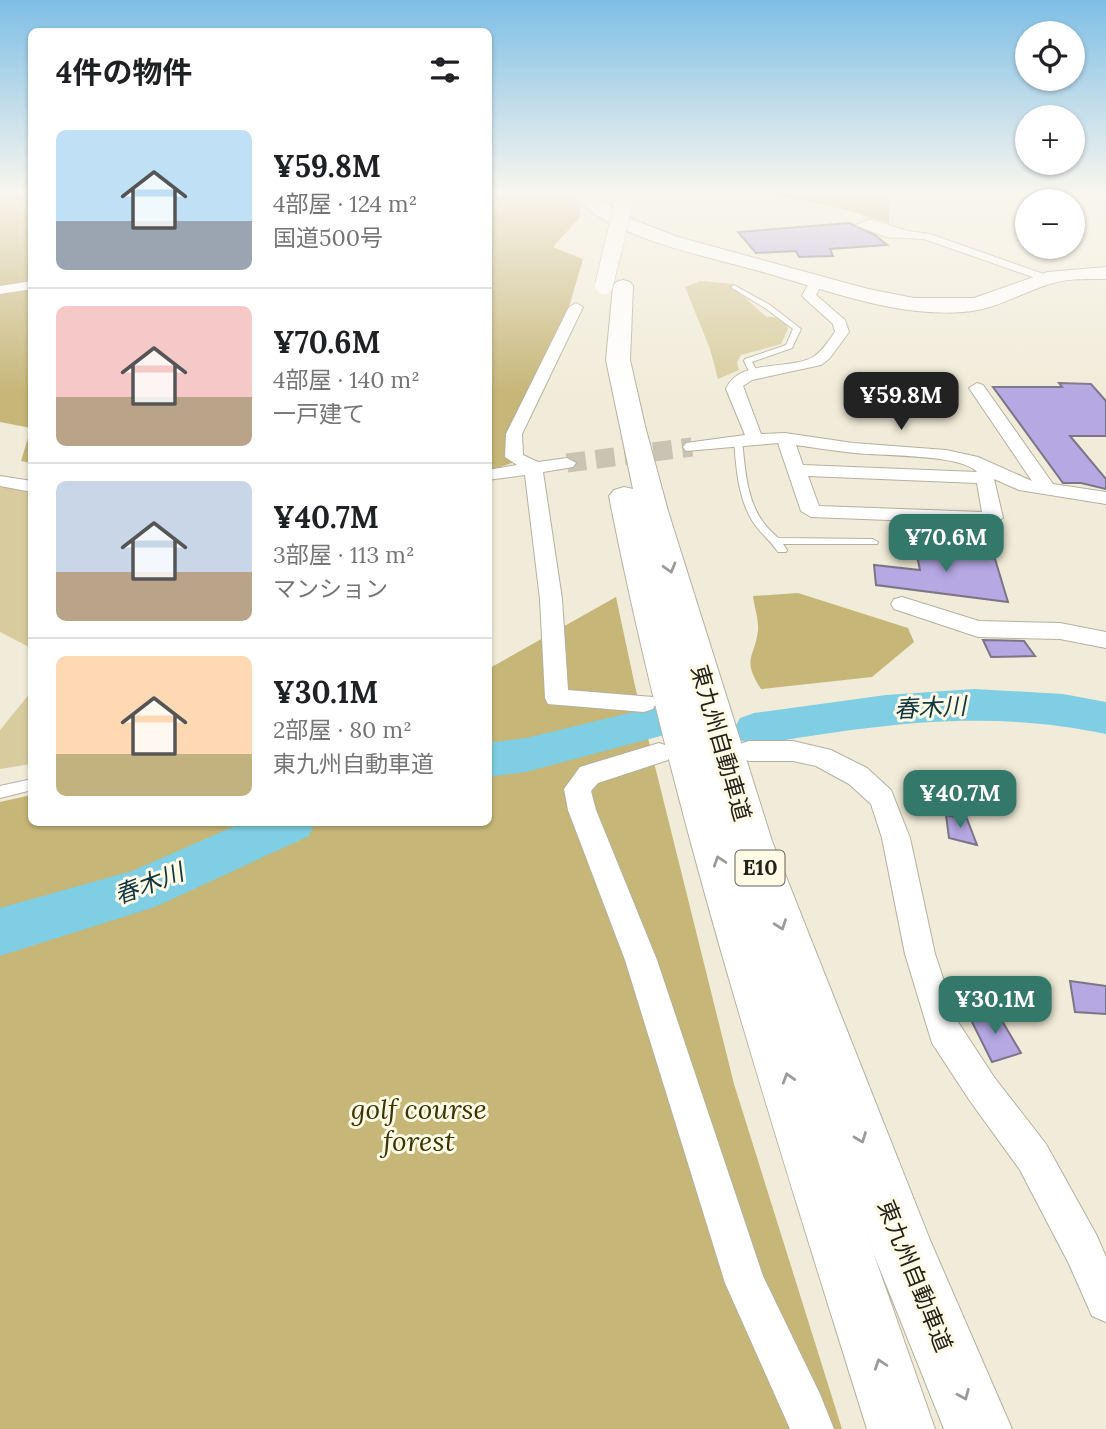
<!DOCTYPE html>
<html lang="ja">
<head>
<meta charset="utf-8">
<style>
	:root { --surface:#fff; --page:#f6f6f6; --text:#202124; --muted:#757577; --line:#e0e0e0; --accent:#34786a }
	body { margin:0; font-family:Lora,"Noto Sans JP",serif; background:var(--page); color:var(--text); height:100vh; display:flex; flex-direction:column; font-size:26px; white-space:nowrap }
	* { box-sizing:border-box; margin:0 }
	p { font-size:23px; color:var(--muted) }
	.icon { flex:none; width:38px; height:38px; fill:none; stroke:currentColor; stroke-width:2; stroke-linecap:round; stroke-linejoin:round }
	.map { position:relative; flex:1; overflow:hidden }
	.sheet { position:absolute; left:28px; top:28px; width:464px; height:798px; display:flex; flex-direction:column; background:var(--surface); border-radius:10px; box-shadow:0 2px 5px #0004 }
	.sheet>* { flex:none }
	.fabs { position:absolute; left:1015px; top:21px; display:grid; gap:14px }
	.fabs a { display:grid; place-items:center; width:70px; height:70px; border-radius:50%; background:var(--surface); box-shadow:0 2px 5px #0004; font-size:35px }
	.price { position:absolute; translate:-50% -60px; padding:0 16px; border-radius:14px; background:var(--accent); color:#fff; font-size:23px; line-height:46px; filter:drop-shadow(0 2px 4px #0008) }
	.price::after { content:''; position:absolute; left:50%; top:42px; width:21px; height:16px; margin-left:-10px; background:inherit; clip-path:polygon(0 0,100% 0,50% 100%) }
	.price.selected { background:#222; color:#fff }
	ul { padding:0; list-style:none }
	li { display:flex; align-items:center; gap:21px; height:175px; padding:0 28px }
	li+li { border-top:2px solid var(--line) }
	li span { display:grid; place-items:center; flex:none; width:196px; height:140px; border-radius:10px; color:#555 }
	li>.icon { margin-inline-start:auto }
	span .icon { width:84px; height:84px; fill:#fffc; stroke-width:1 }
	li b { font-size:30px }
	h2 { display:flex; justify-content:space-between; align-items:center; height:84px; padding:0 28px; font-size:30px }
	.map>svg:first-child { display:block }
	.green { fill:#d8cc9e }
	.forest { fill:#c6b678 }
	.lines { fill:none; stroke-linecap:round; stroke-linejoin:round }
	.river { fill:#7fcee3; fill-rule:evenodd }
	.building { fill:#b5a8e3; stroke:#7a7687; stroke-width:2 }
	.minor-tunnel { stroke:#c8c3b3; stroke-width:19; stroke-dasharray:19 10; stroke-linecap:butt }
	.service-casing { stroke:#b5b09e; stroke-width:2 }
	.minor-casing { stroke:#b5b09e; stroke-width:2 }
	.trunk-casing { stroke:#b5b09e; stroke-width:2 }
	.motorway-casing { stroke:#b5b09e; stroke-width:2 }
	.service { fill:#fff; fill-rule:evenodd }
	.minor { fill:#fff; fill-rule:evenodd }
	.trunk { fill:#fff; fill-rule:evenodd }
	.motorway { fill:#fff; fill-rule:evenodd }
	.motorway-bridge-casing { stroke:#b5b09e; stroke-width:19; stroke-linecap:butt }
	.motorway-bridge { stroke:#fff; stroke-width:18 }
	.oneway { stroke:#9c9b98 }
	.labels { text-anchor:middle; stroke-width:6; stroke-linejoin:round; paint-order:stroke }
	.shield { fill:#fefae6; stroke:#656257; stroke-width:2 }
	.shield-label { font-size:21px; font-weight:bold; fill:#23211a }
	.street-label { font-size:23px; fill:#23211a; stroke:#fefae6 }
	.water-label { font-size:24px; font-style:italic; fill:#103640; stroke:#fefae6 }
	.near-park-label { font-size:28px; font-style:italic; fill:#3e3200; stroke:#fefae6 }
</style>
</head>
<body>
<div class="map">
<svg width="1106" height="1429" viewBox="0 0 1106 1429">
	<rect width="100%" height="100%" fill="#f1ecd9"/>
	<!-- green -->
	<path class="green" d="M701 281 734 284 731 288C747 297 755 308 767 317 776 316 785 320 788 329L781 344 741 355 737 362 739 370 718 379 710 349 685 287Z
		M0 486 31 493V648L0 632Z
		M31 692V764L0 769V730Z"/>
	<!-- forest -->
	<path class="forest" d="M0 194H31V463L21 461 31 428 0 422Z
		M488 194H567L580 206V217L553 247 583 259 569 307 522 429 512 463 488 471Z
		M770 194H880L889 200V223L844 209Z
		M798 593 908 628 914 642 872 677 761 689C741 658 755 658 758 630 759 620 754 606 753 596Z
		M616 597 635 686 734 1084 842 1429H0V802L31 795 32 822H488V669Z"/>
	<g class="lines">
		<!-- river -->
		<path class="river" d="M974 689 1063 694 1106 702V734C983 708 876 725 754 745L740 740 734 729 740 718 754 713 886 695Z
			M654 707 668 712 674 723 668 734 526 772 488 777V743L526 738Z
			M244 822H315L309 836 155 907 0 956V908L132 871Z"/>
	</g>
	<!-- building -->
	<path class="building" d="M849 223 875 235 887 245 830 249 833 256 799 257 796 251 756 253 738 232Z
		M1059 383 1091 384 1106 401V436H1070L1106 479V489L1081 483H1063L993 387H1062Z
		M914 541 964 546 967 556 995 559 1008 602 876 585 874 565 920 570Z
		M983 640 1024 641 1035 656 991 657Z
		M946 815 967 819 977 845 949 838Z
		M1070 981 1106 986V1014L1075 1012Z
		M995 1009 1021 1053 992 1062 971 1020Z"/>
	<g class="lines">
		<!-- minor-tunnel -->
		<path class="minor-tunnel" d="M567 463 692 447"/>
		<defs>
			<path id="service" d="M608 194H613L604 212H600Z
				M734 285 770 305 801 329 792 348 752 362 759 375 755 377 751 375 744 361 745 359 786 345 793 329 765 308 732 288 731 287Z
				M738 437 742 440C745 467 746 499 763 522 767 528 773 533 778 538L873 539 878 542 877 544H783L787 550 786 552H778C771 541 760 533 753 522 738 498 736 467 734 440Z
				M32 779V790L0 798V786Z"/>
			<path id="minor" d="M870 219 908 231 930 234 1055 278 1054 281H1044L924 239 886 237 856 225Z
				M817 277 823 281 816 295 845 320 849 332 829 359 821 365 752 380 743 386 761 434 785 433 853 443 946 450 978 457 1032 481 969 388 977 383 983 385 1053 484 1106 492V504L1019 490 994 479 1003 518 993 524 811 517 801 511 778 443 686 451 683 447 686 443 745 435 726 389C739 358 788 371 813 357 822 352 829 340 835 332L833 324 802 296 812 278ZM796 445C816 448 836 451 855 453 882 456 961 454 977 472L803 465ZM808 476 977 483 982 512 819 506Z
				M32 281V289L0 294V286Z
				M576 303 583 307 522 434 523 455 538 462 567 458 576 463 573 467 543 472 562 599 568 690 653 697 656 703 653 709 644 712 548 704 545 698 540 599 525 475 488 480V470L517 465 505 457 506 434 569 307Z
				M0 476 32 481V492L0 486Z
				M902 597 979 621 1060 623 1106 632V648L1060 639 978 637 894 609 891 604 894 599Z
				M749 741H793L831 750 867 768 891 790 910 838 935 954 958 1022 994 1077 1046 1144 1097 1236 1106 1257V1322L1092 1316 1069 1264 1020 1170 970 1101 932 1043 905 954 882 838 871 804 849 784 816 766 793 761H749L740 758 736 751 740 744Z
				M659 743 668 746 672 753 668 760 598 783 591 791 596 810 657 960 763 1276 820 1394 834 1429H790L725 1283 625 960 568 810 564 789 580 767Z"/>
			<path id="trunk" d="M572 194H591L629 218 678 237 868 289 914 298H974L1048 272 1106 267V279C1089 279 1070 278 1053 283 1022 292 996 310 963 312 896 317 830 291 766 273 712 257 609 239 572 194Z"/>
			<path id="motorway" d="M623 280 630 282 633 286 630 360 645 426 668 511 772 841 930 1240 1012 1429H944L873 1252 844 1169 935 1429H867C771 1122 671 812 609 496L614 490 624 487 633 489 606 360 613 286 616 282Z"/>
		</defs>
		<!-- service casing -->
		<use href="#service" class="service-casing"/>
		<!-- minor casing -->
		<use href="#minor" class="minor-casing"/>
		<!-- trunk casing -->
		<use href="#trunk" class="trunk-casing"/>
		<!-- motorway casing -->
		<use href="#motorway" class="motorway-casing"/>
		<!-- service -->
		<use href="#service" class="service"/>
		<!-- minor -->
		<use href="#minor" class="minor"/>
		<!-- trunk -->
		<use href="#trunk" class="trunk"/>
		<!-- motorway -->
		<use href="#motorway" class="motorway"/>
		<defs>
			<path id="motorway-bridge" d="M604 285 626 194"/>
		</defs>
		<!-- motorway-bridge casing -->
		<use href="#motorway-bridge" class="motorway-bridge-casing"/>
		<!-- motorway-bridge -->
		<use href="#motorway-bridge" class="motorway-bridge"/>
	</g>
	<!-- one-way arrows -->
	<defs><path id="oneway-chevron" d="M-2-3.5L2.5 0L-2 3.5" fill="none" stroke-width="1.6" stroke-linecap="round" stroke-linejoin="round" transform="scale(1.75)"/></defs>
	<g class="oneway">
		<use href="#oneway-chevron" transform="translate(670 568) rotate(74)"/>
		<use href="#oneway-chevron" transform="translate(719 861) rotate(-108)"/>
		<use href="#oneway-chevron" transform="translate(781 925) rotate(70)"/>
		<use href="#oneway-chevron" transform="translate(788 1078) rotate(-107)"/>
		<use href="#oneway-chevron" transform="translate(861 1138) rotate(69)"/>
		<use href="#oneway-chevron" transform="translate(880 1364) rotate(-108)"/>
		<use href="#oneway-chevron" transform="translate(964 1395) rotate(67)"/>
	</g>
	<!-- sky -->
	<linearGradient id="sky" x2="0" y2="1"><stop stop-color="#7ebee6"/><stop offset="0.49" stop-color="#f9f6ee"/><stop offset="1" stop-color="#f9f6ee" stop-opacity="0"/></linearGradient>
	<rect width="1106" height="394" fill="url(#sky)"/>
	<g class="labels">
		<!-- shield labels -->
		<rect class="shield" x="735.5" y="850.5" width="49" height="35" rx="5"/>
		<g class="shield-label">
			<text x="760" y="875">E10</text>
		</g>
		<!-- street labels -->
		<g class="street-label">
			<text transform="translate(721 743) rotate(74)" y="8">東九州自動車道</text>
			<text transform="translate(915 1276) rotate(68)" y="8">東九州自動車道</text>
		</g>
		<!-- water labels -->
		<g class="water-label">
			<text transform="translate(930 708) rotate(-3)" y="8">春木川</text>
			<text transform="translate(149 884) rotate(-21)" y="8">春木川</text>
		</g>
		<!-- near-park labels -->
		<g class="near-park-label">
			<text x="419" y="1119">golf course<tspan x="419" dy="32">forest</tspan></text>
		</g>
	</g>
</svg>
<div class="fabs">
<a><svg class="icon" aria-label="locate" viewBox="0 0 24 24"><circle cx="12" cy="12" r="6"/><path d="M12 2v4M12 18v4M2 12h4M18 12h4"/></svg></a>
<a>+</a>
<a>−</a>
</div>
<b class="price selected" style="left:901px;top:432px">¥59.8M</b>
<b class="price" style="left:946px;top:574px">¥70.6M</b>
<b class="price" style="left:960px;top:830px">¥40.7M</b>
<b class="price" style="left:995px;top:1036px">¥30.1M</b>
<section class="sheet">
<h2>4件の物件<svg class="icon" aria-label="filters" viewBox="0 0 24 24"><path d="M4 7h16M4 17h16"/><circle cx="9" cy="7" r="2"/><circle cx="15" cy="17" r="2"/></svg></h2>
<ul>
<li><span style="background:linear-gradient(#bfe0f5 65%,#9aa5b1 0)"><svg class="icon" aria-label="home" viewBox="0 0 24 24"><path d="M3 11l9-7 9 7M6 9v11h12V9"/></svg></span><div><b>¥59.8M</b><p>4部屋 · 124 m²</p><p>国道500号</p></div></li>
<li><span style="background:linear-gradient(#f6c9c9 65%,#b9a48a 0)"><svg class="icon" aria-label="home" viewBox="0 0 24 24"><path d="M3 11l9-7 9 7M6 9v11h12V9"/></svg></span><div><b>¥70.6M</b><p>4部屋 · 140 m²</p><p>一戸建て</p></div></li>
<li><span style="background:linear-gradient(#c9d6e8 65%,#b9a48a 0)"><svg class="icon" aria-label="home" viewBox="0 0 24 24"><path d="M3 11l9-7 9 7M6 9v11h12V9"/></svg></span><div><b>¥40.7M</b><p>3部屋 · 113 m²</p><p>マンション</p></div></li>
<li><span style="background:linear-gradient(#ffd9b3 70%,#c2b280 0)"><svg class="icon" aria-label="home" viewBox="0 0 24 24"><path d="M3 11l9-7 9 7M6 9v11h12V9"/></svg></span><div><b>¥30.1M</b><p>2部屋 · 80 m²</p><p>東九州自動車道</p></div></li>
</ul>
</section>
</div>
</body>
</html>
